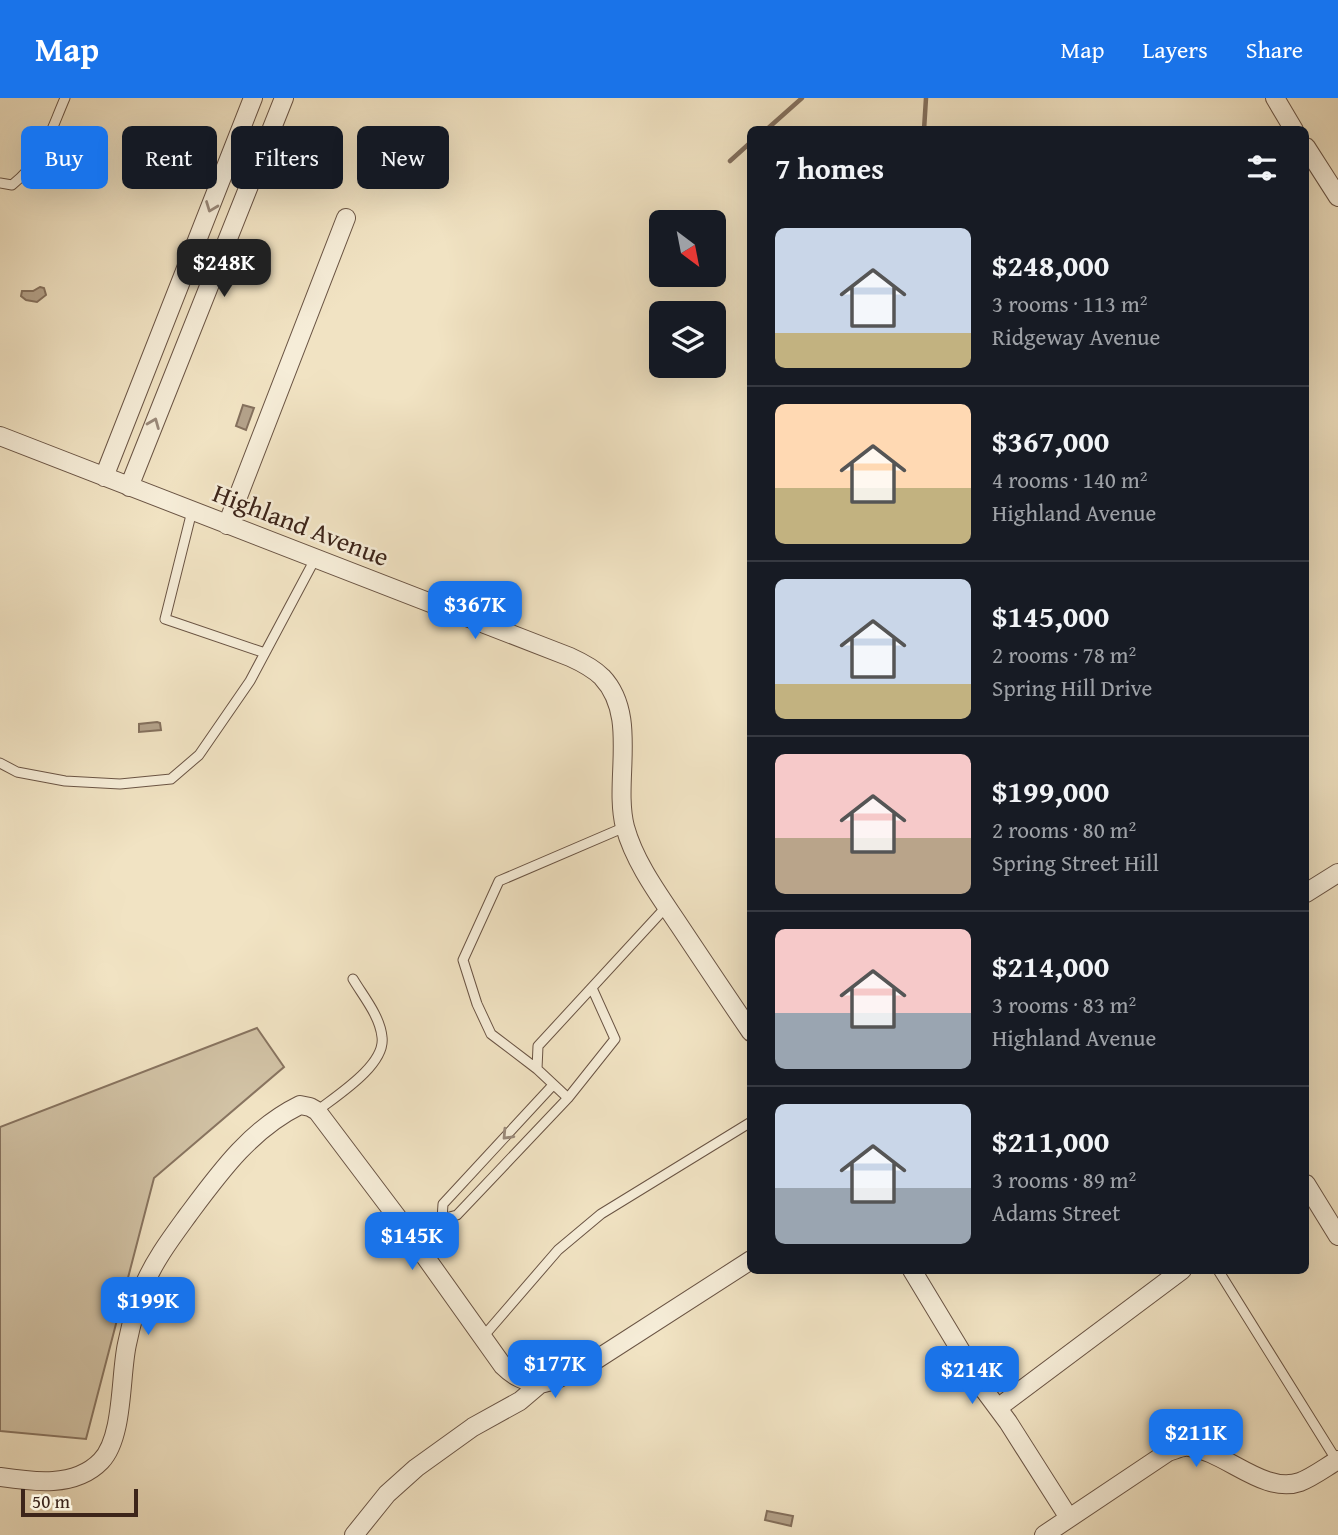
<!DOCTYPE html>
<html lang="en">
<head>
<meta charset="utf-8">
<style>
	:root { --surface:#171b24; --page:#242831; --text:#f1f3f6; --muted:#9ea1a6; --line:#363941; --accent:#1a73e8 }
	body { margin:0; font-family:"Gentium Book Plus",serif; background:var(--page); color:var(--text); height:100vh; display:flex; flex-direction:column; font-size:26px; white-space:nowrap }
	* { box-sizing:border-box; margin:0 }
	p { font-size:23px; color:var(--muted) }
	.icon { flex:none; width:38px; height:38px; fill:none; stroke:currentColor; stroke-width:2; stroke-linecap:round; stroke-linejoin:round }
	.map { position:relative; flex:1; overflow:hidden }
	.sheet { position:absolute; left:747px; top:28px; width:562px; height:1148px; display:flex; flex-direction:column; background:var(--surface); border-radius:10px; box-shadow:0 7px 28px #0002 }
	.sheet>* { flex:none }
	.guide { position:absolute; left:21px; top:28px; width:621px; height:63px; display:flex; gap:14px }
	.needle { width:46px; rotate:148deg }
	.controls { position:absolute; left:649px; top:112px; display:grid; gap:14px }
	.controls a { display:grid; place-items:center; width:77px; height:77px; border-radius:10px; background:var(--surface); box-shadow:0 7px 28px #0002; font-size:35px }
	.scale { position:absolute; left:21px; bottom:18px; width:117px; box-sizing:border-box; padding-left:7px; border:4px solid #3d251a; border-top:0; font-size:19px; line-height:24px; white-space:nowrap; color:#3d251a; -webkit-text-stroke:5px #f6edd8; paint-order:stroke }
	.price { position:absolute; translate:-50% -60px; padding:0 16px; border-radius:14px; background:var(--accent); color:#fff; font-size:23px; line-height:46px; filter:drop-shadow(0 2px 4px #0008) }
	.price::after { content:''; position:absolute; left:50%; top:42px; width:21px; height:16px; margin-left:-10px; background:inherit; clip-path:polygon(0 0,100% 0,50% 100%) }
	.price.current { background:#222; color:#fff }
	ul { padding:0; list-style:none }
	li { display:flex; align-items:center; gap:21px; height:175px; padding:0 28px }
	li+li { border-top:2px solid var(--line) }
	li span { display:grid; place-items:center; flex:none; width:196px; height:140px; border-radius:10px; color:#555 }
	li>.icon { margin-inline-start:auto }
	span .icon { width:84px; height:84px; fill:#fffc; stroke-width:1 }
	li b { font-size:30px }
	h2 { display:flex; justify-content:space-between; align-items:center; height:84px; padding:0 28px; font-size:30px }
	.tag { padding:0 24px; border-radius:10px; background:var(--surface); box-shadow:0 7px 28px #0002; font-size:24px; line-height:63px }
	.tag.current { background:var(--accent); color:#fff }
	header { display:flex; align-items:center; gap:42px; box-sizing:border-box; height:98px; padding:0 35px; background:var(--accent); color:#fff }
	header strong { font-size:33px }
	nav { display:flex; gap:38px; margin-inline-start:auto; font-size:24px }
	.map>svg:first-child { display:block }
	.green { fill:#d2c3a6; stroke:#887460; stroke-width:2 }
	.water { fill:#b4a28a; stroke:#84705d; stroke-width:2 }
	.lines { fill:none; stroke-linecap:round; stroke-linejoin:round }
	.stream { stroke:#84705d; stroke-width:4.5 }
	.service-casing { stroke:#6a5444; stroke-width:11 }
	.minor-casing { stroke:#6a5444; stroke-width:20 }
	.service { stroke:#f6edd8; stroke-width:9 }
	.minor { stroke:#f6edd8; stroke-width:18 }
	.oneway { stroke:#9a8979 }
	.labels { text-anchor:middle; stroke-width:5; stroke-linejoin:round; paint-order:stroke }
	.street-label { font-size:26px; fill:#3d251a; stroke:#f6edd8 }
</style>
</head>
<body>
<header>
<strong>Map</strong>
<nav><a>Map</a><a>Layers</a><a>Share</a></nav>
</header>
<div class="map">
<svg width="1338" height="1437" viewBox="0 0 1338 1437">
	<rect width="100%" height="100%" fill="#f1e3c3"/>
	<filter id="stains"><feTurbulence type="fractalNoise" baseFrequency=".00286" numOctaves="4"/><feColorMatrix values="0 0 0 0 .2 0 0 0 0 .09 0 0 0 0 .02 0 0 0 .5 -.17"/></filter>
	<radialGradient id="worn" r=".72"><stop offset=".6" stop-color="#630" stop-opacity="0"/><stop offset="1" stop-color="#630" stop-opacity=".3"/></radialGradient>
	<!-- green -->
	<path class="green" d="M257 930 284 969 154 1080 86 1341 0 1333V1029Z"/>
	<!-- water -->
	<path class="water" d="M40 189 44 190 46 197 37 204 26 202 21 198 22 193H33Z
		M243 307 254 310 246 332 236 328Z
		M157 624 160 625 161 632 139 634V626Z
		M767 1413 793 1418 791 1428 765 1422Z"/>
	<g class="lines">
		<!-- stream -->
		<path class="stream" d="M766 32 802 0
			M924 32 926 0
			M730 63 751 44"/>
		<defs>
			<path id="service" d="M0 85 12 87C44 61 49 37 65 0
				M192 413 165 521 265 555
				M0 665 17 674 65 683 120 686 171 681 199 657 250 583 315 461
				M537 971 491 936 477 906 463 862 499 783 625 729
				M568 1000 537 971 538 948 667 808
				M317 1013C336 998 386 967 382 939 380 918 363 898 353 881
				M442 1121 443 1106 553 987
				M416 1145 442 1121 457 1117 568 1000 615 941 592 890
				M1218 1172 1337 1363
				M482 1240 558 1152 601 1116 751 1024"/>
			<path id="minor" d="M1275 0 1294 32
				M1306 49 1338 99
				M0 338 570 559C581 564 593 570 602 579 639 618 613 682 625 729 635 765 659 797 679 827 703 863 727 899 751 934
				M104 379 253 0
				M129 389 284 0
				M227 427 346 120
				M1306 795 1338 775
				M1306 1086 1338 1138
				M912 1172 985 1293 1008 1324 1069 1420
				M999 1309 1182 1172
				M0 1379C33 1384 75 1390 101 1363 124 1339 120 1277 127 1246 131 1227 136 1207 143 1190 153 1164 172 1139 188 1117 220 1074 251 1031 300 1007L310 1009 317 1013 397 1119 503 1268C514 1279 524 1283 540 1286
				M354 1437 387 1396 416 1370 473 1329 520 1303 540 1286 555 1282 591 1265 751 1162
				M1044 1437 1168 1354C1175 1352 1182 1348 1189 1349 1225 1353 1264 1397 1300 1384 1313 1379 1326 1369 1338 1362"/>
		</defs>
		<!-- service casing -->
		<use href="#service" class="service-casing"/>
		<!-- minor casing -->
		<use href="#minor" class="minor-casing"/>
		<!-- service -->
		<use href="#service" class="service"/>
		<!-- minor -->
		<use href="#minor" class="minor"/>
	</g>
	<!-- one-way arrows -->
	<defs><path id="oneway-chevron" d="M-2-3.5L2.5 0L-2 3.5" fill="none" stroke-width="1.6" stroke-linecap="round" stroke-linejoin="round" transform="scale(1.75)"/></defs>
	<g class="oneway">
		<use href="#oneway-chevron" transform="translate(211 109) rotate(111)"/>
		<use href="#oneway-chevron" transform="translate(154 325) rotate(-68)"/>
		<use href="#oneway-chevron" transform="translate(507 1037) rotate(133)"/>
	</g>
	<g class="labels">
		<!-- street labels -->
		<g class="street-label">
			<text transform="translate(301 427) rotate(21)" y="9">Highland Avenue</text>
		</g>
	</g>
	<rect width="100%" height="100%" filter="url(#stains)"/>
	<rect width="100%" height="100%" fill="url(#worn)"/>
</svg>
<div class="controls">
<a><svg class="needle" viewBox="-14 -14 28 28"><path d="M0-13l5 13h-10z" fill="#e53935"/><path d="M0 13l5-13h-10z" fill="#9ea1a6"/></svg></a>
<a><svg class="icon" aria-label="layers" viewBox="0 0 24 24"><path d="M12 4l9 5-9 5-9-5zM3 14l9 5 9-5"/></svg></a>
</div>
<div class="scale">50 m</div>
<b class="price current" style="left:224px;top:201px">$248K</b>
<b class="price" style="left:475px;top:543px">$367K</b>
<b class="price" style="left:412px;top:1174px">$145K</b>
<b class="price" style="left:148px;top:1239px">$199K</b>
<b class="price" style="left:555px;top:1302px">$177K</b>
<b class="price" style="left:972px;top:1308px">$214K</b>
<b class="price" style="left:1196px;top:1371px">$211K</b>
<div class="guide">
<a class="tag current">Buy</a>
<a class="tag">Rent</a>
<a class="tag">Filters</a>
<a class="tag">New</a>
</div>
<section class="sheet">
<h2>7 homes<svg class="icon" aria-label="filters" viewBox="0 0 24 24"><path d="M4 7h16M4 17h16"/><circle cx="9" cy="7" r="2"/><circle cx="15" cy="17" r="2"/></svg></h2>
<ul>
<li><span style="background:linear-gradient(#c9d6e8 75%,#c2b280 0)"><svg class="icon" aria-label="home" viewBox="0 0 24 24"><path d="M3 11l9-7 9 7M6 9v11h12V9"/></svg></span><div><b>$248,000</b><p>3 rooms · 113 m²</p><p>Ridgeway Avenue</p></div></li>
<li><span style="background:linear-gradient(#ffd9b3 60%,#c2b280 0)"><svg class="icon" aria-label="home" viewBox="0 0 24 24"><path d="M3 11l9-7 9 7M6 9v11h12V9"/></svg></span><div><b>$367,000</b><p>4 rooms · 140 m²</p><p>Highland Avenue</p></div></li>
<li><span style="background:linear-gradient(#c9d6e8 75%,#c2b280 0)"><svg class="icon" aria-label="home" viewBox="0 0 24 24"><path d="M3 11l9-7 9 7M6 9v11h12V9"/></svg></span><div><b>$145,000</b><p>2 rooms · 78 m²</p><p>Spring Hill Drive</p></div></li>
<li><span style="background:linear-gradient(#f6c9c9 60%,#b9a48a 0)"><svg class="icon" aria-label="home" viewBox="0 0 24 24"><path d="M3 11l9-7 9 7M6 9v11h12V9"/></svg></span><div><b>$199,000</b><p>2 rooms · 80 m²</p><p>Spring Street Hill</p></div></li>
<li><span style="background:linear-gradient(#f6c9c9 60%,#9aa5b1 0)"><svg class="icon" aria-label="home" viewBox="0 0 24 24"><path d="M3 11l9-7 9 7M6 9v11h12V9"/></svg></span><div><b>$214,000</b><p>3 rooms · 83 m²</p><p>Highland Avenue</p></div></li>
<li><span style="background:linear-gradient(#c9d6e8 60%,#9aa5b1 0)"><svg class="icon" aria-label="home" viewBox="0 0 24 24"><path d="M3 11l9-7 9 7M6 9v11h12V9"/></svg></span><div><b>$211,000</b><p>3 rooms · 89 m²</p><p>Adams Street</p></div></li>
</ul>
</section>
</div>
</body>
</html>
